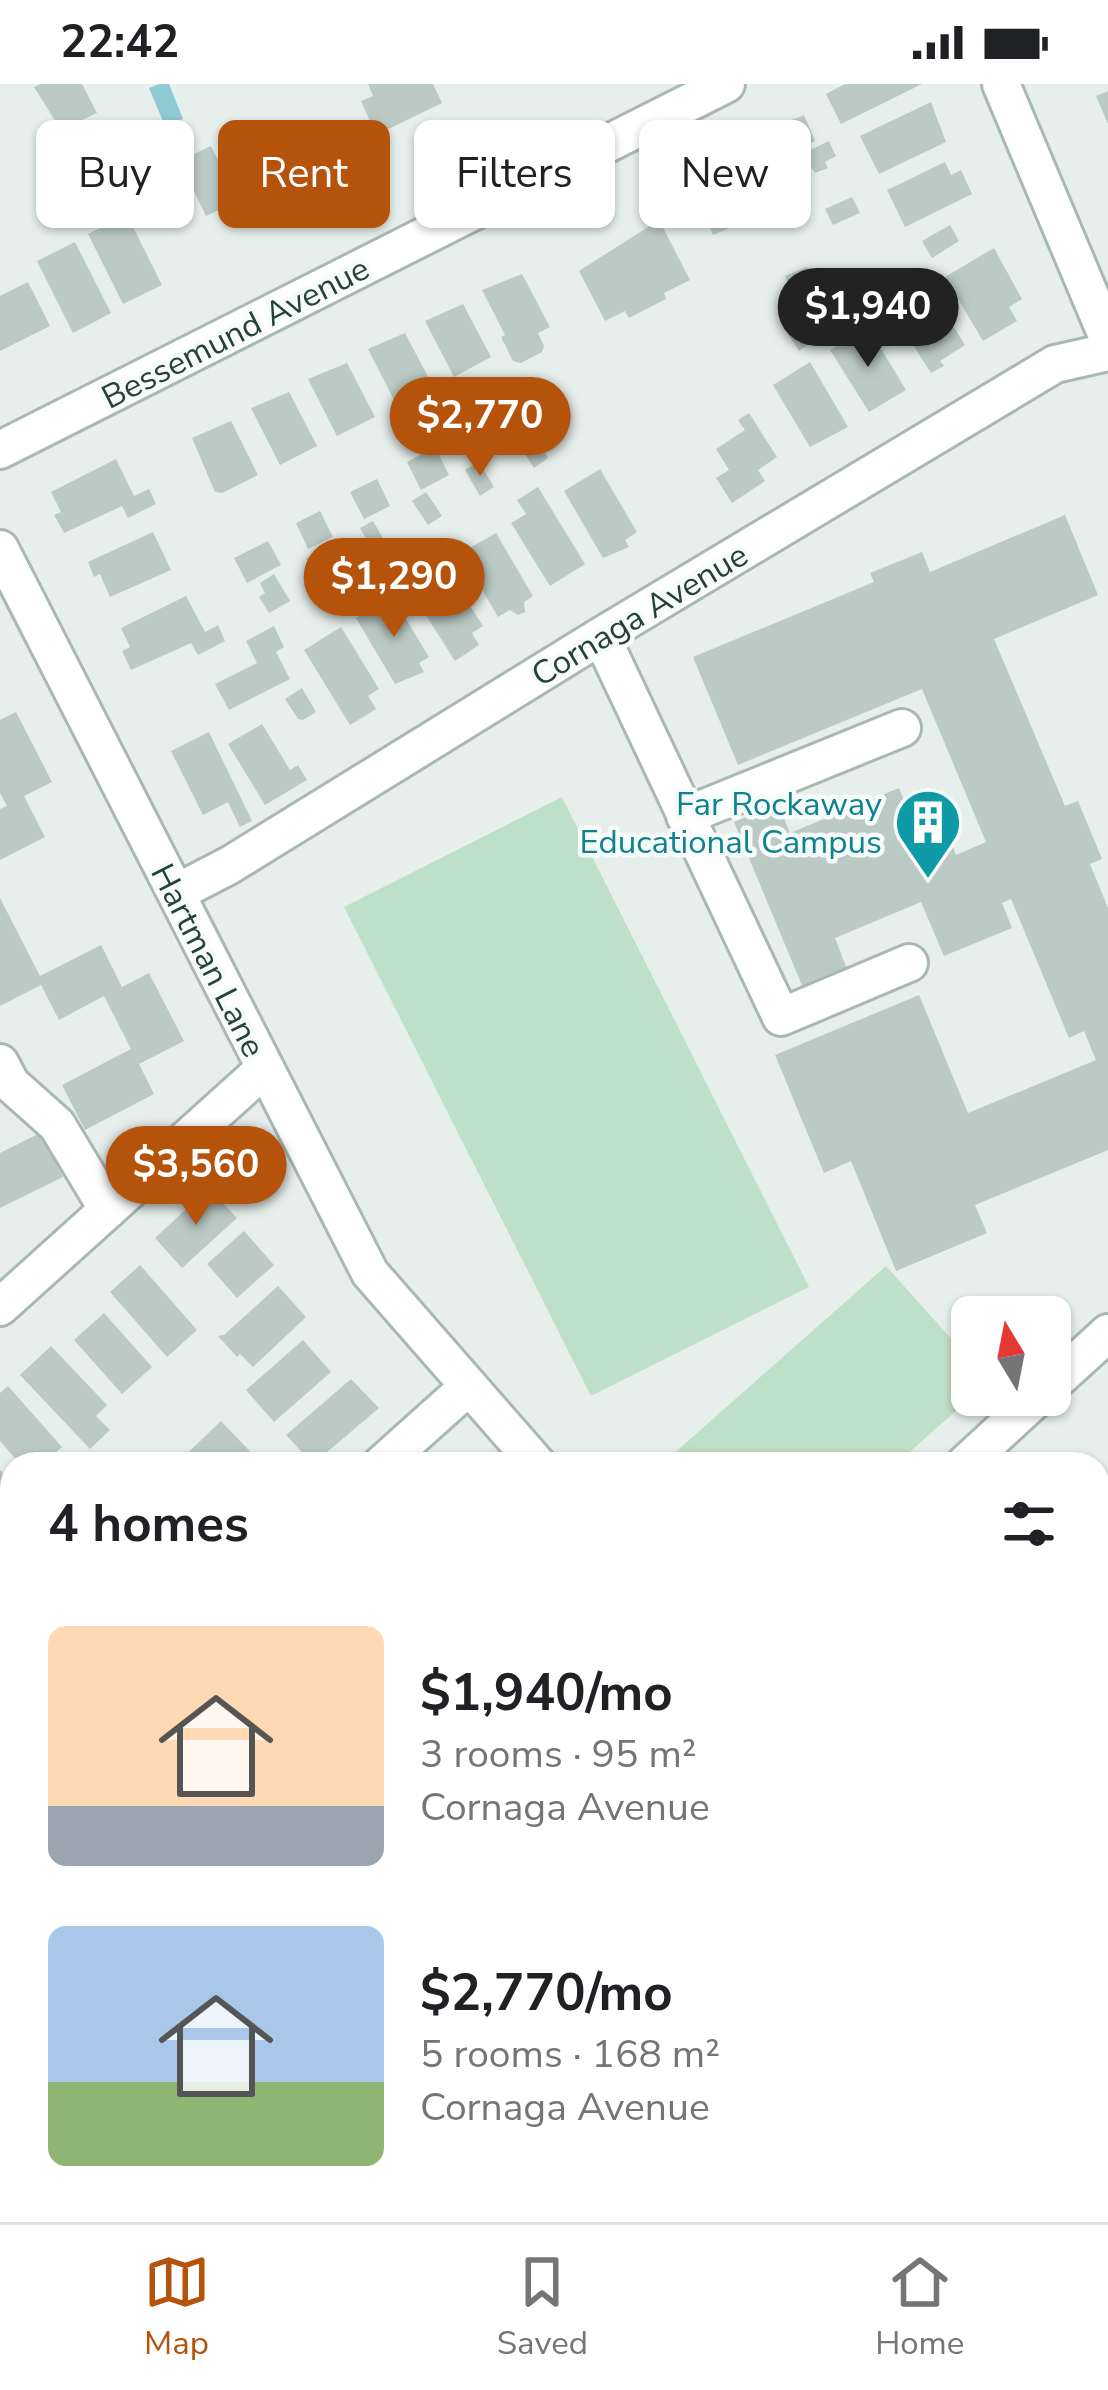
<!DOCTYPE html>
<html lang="en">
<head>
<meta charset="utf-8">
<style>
	:root { --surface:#fff; --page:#f2f2f2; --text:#202124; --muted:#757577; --line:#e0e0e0; --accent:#b45309 }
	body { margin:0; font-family:"Nunito Sans",sans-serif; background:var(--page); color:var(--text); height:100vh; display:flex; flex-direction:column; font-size:45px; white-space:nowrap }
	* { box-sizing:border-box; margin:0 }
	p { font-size:39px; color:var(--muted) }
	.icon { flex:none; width:66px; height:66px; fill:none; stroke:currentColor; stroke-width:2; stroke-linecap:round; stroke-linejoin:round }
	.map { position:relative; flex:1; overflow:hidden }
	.panel { position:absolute; left:0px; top:1368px; width:1110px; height:771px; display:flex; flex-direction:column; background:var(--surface); border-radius:36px 36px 0 0; box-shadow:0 3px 9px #0004 }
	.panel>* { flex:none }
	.top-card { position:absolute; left:36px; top:36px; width:1038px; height:108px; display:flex; gap:24px }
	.needle { width:78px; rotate:350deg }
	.tools { position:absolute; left:951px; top:1212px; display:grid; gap:24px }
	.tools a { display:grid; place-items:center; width:120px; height:120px; border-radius:18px; background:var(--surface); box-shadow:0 3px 9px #0004; font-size:60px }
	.price { position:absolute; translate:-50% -102px; padding:0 27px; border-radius:42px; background:var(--accent); color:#fff; font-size:39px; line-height:78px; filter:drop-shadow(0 3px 6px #0008) }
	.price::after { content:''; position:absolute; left:50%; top:72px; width:36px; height:27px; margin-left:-18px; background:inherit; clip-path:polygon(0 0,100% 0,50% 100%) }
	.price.selected { background:#222; color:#fff }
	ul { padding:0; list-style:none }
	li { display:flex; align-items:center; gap:36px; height:300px; padding:0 48px }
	li span { display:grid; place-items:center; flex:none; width:336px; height:240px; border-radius:18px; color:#555 }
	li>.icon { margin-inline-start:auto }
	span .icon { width:144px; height:144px; fill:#fffc; stroke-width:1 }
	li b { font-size:51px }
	h2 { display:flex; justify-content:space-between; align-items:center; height:144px; padding:0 48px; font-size:51px }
	.chip { padding:0 42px; border-radius:18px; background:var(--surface); box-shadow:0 3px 9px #0004; font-size:42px; line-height:108px }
	.chip.selected { background:var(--accent); color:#fff }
	.status { display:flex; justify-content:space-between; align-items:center; height:84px; padding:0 60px; background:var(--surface); direction:ltr }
	.status svg { height:33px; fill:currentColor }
	.tab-bar { display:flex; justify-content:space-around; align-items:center; height:168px; border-top:3px solid var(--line); background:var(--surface); font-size:33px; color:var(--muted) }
	.tab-bar a { display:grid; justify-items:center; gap:6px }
	.tab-bar .selected { color:var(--accent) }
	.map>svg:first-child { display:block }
	.green { fill:#bfe0c8 }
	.water { fill:#8ec9d4 }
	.building { fill:#bbcac4 }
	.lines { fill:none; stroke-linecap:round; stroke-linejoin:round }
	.minor-casing { stroke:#a8b8b2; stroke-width:42 }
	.major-casing { stroke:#c2cac8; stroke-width:42 }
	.minor { stroke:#fff; stroke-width:36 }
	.major { stroke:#6aa596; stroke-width:36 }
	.labels { text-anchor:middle; stroke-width:9; stroke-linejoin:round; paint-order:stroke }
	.street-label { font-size:33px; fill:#24423a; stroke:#f7fbf9 }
	.culture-label { font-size:33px; fill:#0d838f; stroke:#f7fbf9; text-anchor:end }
</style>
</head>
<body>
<div class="status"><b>22:42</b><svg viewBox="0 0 49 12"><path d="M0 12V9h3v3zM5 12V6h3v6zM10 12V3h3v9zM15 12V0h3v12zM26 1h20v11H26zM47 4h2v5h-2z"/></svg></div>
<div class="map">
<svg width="1108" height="2138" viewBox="0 0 1108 2138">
	<rect width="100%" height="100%" fill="#e6efeb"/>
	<!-- green -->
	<path class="green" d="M562 713 809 1203 591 1312 344 823Z
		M886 1182 972 1278 974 1311 896 1380H662Z"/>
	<!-- water -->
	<path class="water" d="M160 0H169L183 35 165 42 149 4Z"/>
	<!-- building -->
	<path class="building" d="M41 0H82L97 29 61 46 34 3Z
		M368 0H433L442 19 376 51 361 17 373 12Z
		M845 0H922L841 40 826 10Z
		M1108 7V40L1096 12Z
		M931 18 946 58 879 90 860 52Z
		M804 31 815 57 800 64 789 37Z
		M780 45 807 111 769 127 746 69 754 65 748 51 758 47 761 53Z
		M273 49 293 89 237 116 240 123 221 132 219 126 206 132 187 93 191 91 183 75 211 62 218 76Z
		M829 57 836 72 825 78 828 84 815 89 802 70Z
		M724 68 751 135 713 151 690 94 698 90 694 80Z
		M945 78 951 91 961 86 972 110 905 143 887 106Z
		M852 113 860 129 833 141 825 125Z
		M127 131 162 201 123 220 88 150Z
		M659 136 690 196 664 209 666 215 629 234 625 227 605 237 579 187Z
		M950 141 959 157 932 174 922 157Z
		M75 158 111 229 73 249 37 177Z
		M994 164 1022 215 1009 223 1017 237 983 257 945 193Z
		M807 183 820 213 798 222 785 192Z
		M873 186 890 211 875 222 857 197Z
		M522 190 550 243 538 249 544 262 542 268 521 279 513 277 501 253 505 251 482 206Z
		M28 198 50 242 0 267V212Z
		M931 206 965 261 940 277 944 282 931 289 893 229Z
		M463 220 491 273 454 293 425 237Z
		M809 225 826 249 799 267 783 242Z
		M868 243 906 306 869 328 830 266Z
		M405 249 433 302 396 320 368 265Z
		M810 278 848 343 810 363 773 301Z
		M347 279 375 333 337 352 308 295Z
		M549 301 562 328 534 340 522 314Z
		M289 308 317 362 280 381 251 324Z
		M749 329 777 373 758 386 765 397 732 419 716 394 729 386 716 365 745 346 738 336Z
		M491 332 504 359 477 372 464 346Z
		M231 337 258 391 222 409 215 408 192 354Z
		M531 347 548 374 534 384 516 356Z
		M435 363 449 391 421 406 407 378Z
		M116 375 134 412 149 405 156 420 128 434 122 422 64 449 54 431 61 428 51 408Z
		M479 378 494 403 480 412 465 386Z
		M600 385 637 448 625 456 629 463 603 474 564 407Z
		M377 395 390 422 364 435 350 408Z
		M538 403 585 480 550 502 511 439 526 430 517 416Z
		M426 408 442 432 428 441 412 417Z
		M320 427 333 453 308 465 296 439Z
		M1065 431 1098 511 994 555 1065 722 1078 717 1102 775 1090 780 1108 824V1066L975 1121 987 1149 896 1187 851 1077 824 1089 775 971 919 911 968 1029 1096 976 1084 947 1069 954 1011 815 1002 819 1012 844 944 872 921 818 835 854 847 885 803 904 734 738 778 720 790 749 899 704 923 763 949 753 956 771 986 758 922 605 738 681 693 573 874 498 870 489 922 468 930 488Z
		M373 437 388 463 375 470 360 444Z
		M153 448 171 486 110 513 100 490 94 493 88 478Z
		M496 449 533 512 524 518 525 528 518 531 510 526 498 533 461 469Z
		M268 457 281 481 247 499 234 474Z
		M319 466 334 491 321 500 306 475Z
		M444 481 483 542 472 549 479 561 455 577 408 503Z
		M274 490 290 517 269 529 259 513 265 509 260 499Z
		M186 512 205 548 218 541 225 557 198 571 191 559 131 586 122 567 130 563 121 544Z
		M392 512 429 573 419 579 424 588 395 600 356 534Z
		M274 542 284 563 276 568 290 595 229 626 215 600 257 579 246 557Z
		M341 543 379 605 368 612 376 625 350 641 304 566Z
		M302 604 316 628 303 636 298 635 285 615Z
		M16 628 52 698 24 712 45 753 0 776V725L7 722 0 709V636Z
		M262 640 290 686 298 681 307 696 265 721 228 660Z
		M209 648 252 737 240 743 228 718 203 731 171 667Z
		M0 814 40 892 101 861 122 903 149 889 184 957 139 980 154 1010 85 1046 62 1001 131 965 104 912 59 936 41 901 0 922Z
		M40 1049 63 1093 0 1124V1069Z
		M209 1104 237 1134 182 1184 155 1154Z
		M244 1147 274 1181 237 1214 207 1180Z
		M140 1181 197 1246 167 1273 110 1208Z
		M278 1202 306 1233 253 1283 240 1270 237 1273 218 1252 224 1251Z
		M104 1229 152 1283 122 1310 74 1256Z
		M303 1256 331 1288 274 1338 246 1306Z
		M51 1262 107 1321 96 1332 110 1346 90 1365 20 1291Z
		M351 1295 379 1324 313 1380 286 1351Z
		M8 1302 62 1363 43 1380H20L0 1357V1309Z
		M221 1337 262 1380H176L195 1362Z
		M0 1386 12 1399 0 1410Z
		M1098 1399 1108 1410V1467L1098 1476Z
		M12 1527V1593L0 1580V1537Z
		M1108 1632V1682L1098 1671V1641Z
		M1098 1703 1108 1715V1751L1098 1760Z
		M12 1819V1889L0 1876V1830Z
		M12 2061V2127H59L46 2138H0V2073Z
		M253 2127H311L321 2138H263Z
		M461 2127H594L604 2138H449Z
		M964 2127H1040L1049 2138H974Z"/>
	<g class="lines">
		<defs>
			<path id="minor" d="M1001 0 1108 254
				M0 366 726 0
				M0 465 370 1189 537 1380
				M601 552 781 933 909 879
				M685 732 902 644
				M176 809 230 781 601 552 1055 280 1108 268
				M0 979 11 1000 57 1041 108 1126
				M0 1223 264 985
				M1050 1302 1108 1249
				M382 1380 468 1303
				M965 1380 1040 1311
				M0 1727 12 1716
				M1098 2007 1108 2018
				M192 2127 202 2138
				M131 2138 143 2127"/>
			<path id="major" d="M1098 1880 1108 1871
				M809 2138 821 2127"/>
		</defs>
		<!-- minor casing -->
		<use href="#minor" class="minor-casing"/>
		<!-- major casing -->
		<use href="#major" class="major-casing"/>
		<!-- minor -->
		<use href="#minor" class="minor"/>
		<!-- major -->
		<use href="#major" class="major"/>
	</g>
	<!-- icons -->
	<defs>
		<symbol id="building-pin" viewBox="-11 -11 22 30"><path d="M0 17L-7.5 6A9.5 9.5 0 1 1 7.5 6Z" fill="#0f9aa8" stroke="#f7fbf9"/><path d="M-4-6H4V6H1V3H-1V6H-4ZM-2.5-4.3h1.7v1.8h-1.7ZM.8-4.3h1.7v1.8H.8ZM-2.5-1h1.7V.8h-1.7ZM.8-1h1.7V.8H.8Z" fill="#fff"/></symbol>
	</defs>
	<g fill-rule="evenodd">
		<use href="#building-pin" x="890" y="700" width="76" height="104"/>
	</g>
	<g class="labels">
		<!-- street labels -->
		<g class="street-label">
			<text transform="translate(235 248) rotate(-27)" y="12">Bessemund Avenue</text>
			<text transform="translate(639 530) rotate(-31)" y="12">Cornaga Avenue</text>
			<text transform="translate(209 876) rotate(63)" y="12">Hartman Lane</text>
		</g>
		<!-- culture labels -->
		<g class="culture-label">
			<text x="882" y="731">Far Rockaway<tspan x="882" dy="38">Educational Campus</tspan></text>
		</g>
	</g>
</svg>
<div class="tools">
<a><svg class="needle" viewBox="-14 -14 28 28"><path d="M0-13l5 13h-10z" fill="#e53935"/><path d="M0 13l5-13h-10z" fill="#757577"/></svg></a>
</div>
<b class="price selected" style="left:868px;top:286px">$1,940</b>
<b class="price" style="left:480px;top:395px">$2,770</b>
<b class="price" style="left:394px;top:556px">$1,290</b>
<b class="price" style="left:196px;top:1144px">$3,560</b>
<div class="top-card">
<a class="chip">Buy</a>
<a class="chip selected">Rent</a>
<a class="chip">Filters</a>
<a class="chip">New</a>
</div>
<section class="panel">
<h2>4 homes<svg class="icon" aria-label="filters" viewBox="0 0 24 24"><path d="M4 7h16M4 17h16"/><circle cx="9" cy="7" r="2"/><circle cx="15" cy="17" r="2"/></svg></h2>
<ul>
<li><span style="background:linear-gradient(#ffd9b3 75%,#9aa5b1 0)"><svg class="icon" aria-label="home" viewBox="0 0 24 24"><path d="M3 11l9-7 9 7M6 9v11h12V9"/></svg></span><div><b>$1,940/mo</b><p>3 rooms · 95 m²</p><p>Cornaga Avenue</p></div></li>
<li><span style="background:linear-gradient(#a9c7e8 65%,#8fb573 0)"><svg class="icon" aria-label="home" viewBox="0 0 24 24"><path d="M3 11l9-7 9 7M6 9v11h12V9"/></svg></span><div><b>$2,770/mo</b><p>5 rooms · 168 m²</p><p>Cornaga Avenue</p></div></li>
</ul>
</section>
</div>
<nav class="tab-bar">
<a class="selected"><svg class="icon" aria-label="map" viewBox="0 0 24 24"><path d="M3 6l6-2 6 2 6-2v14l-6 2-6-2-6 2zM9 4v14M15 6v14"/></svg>Map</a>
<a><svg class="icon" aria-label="saved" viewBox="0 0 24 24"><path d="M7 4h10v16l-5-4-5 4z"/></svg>Saved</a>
<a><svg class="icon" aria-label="home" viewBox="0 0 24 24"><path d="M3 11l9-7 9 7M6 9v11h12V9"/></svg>Home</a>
</nav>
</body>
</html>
